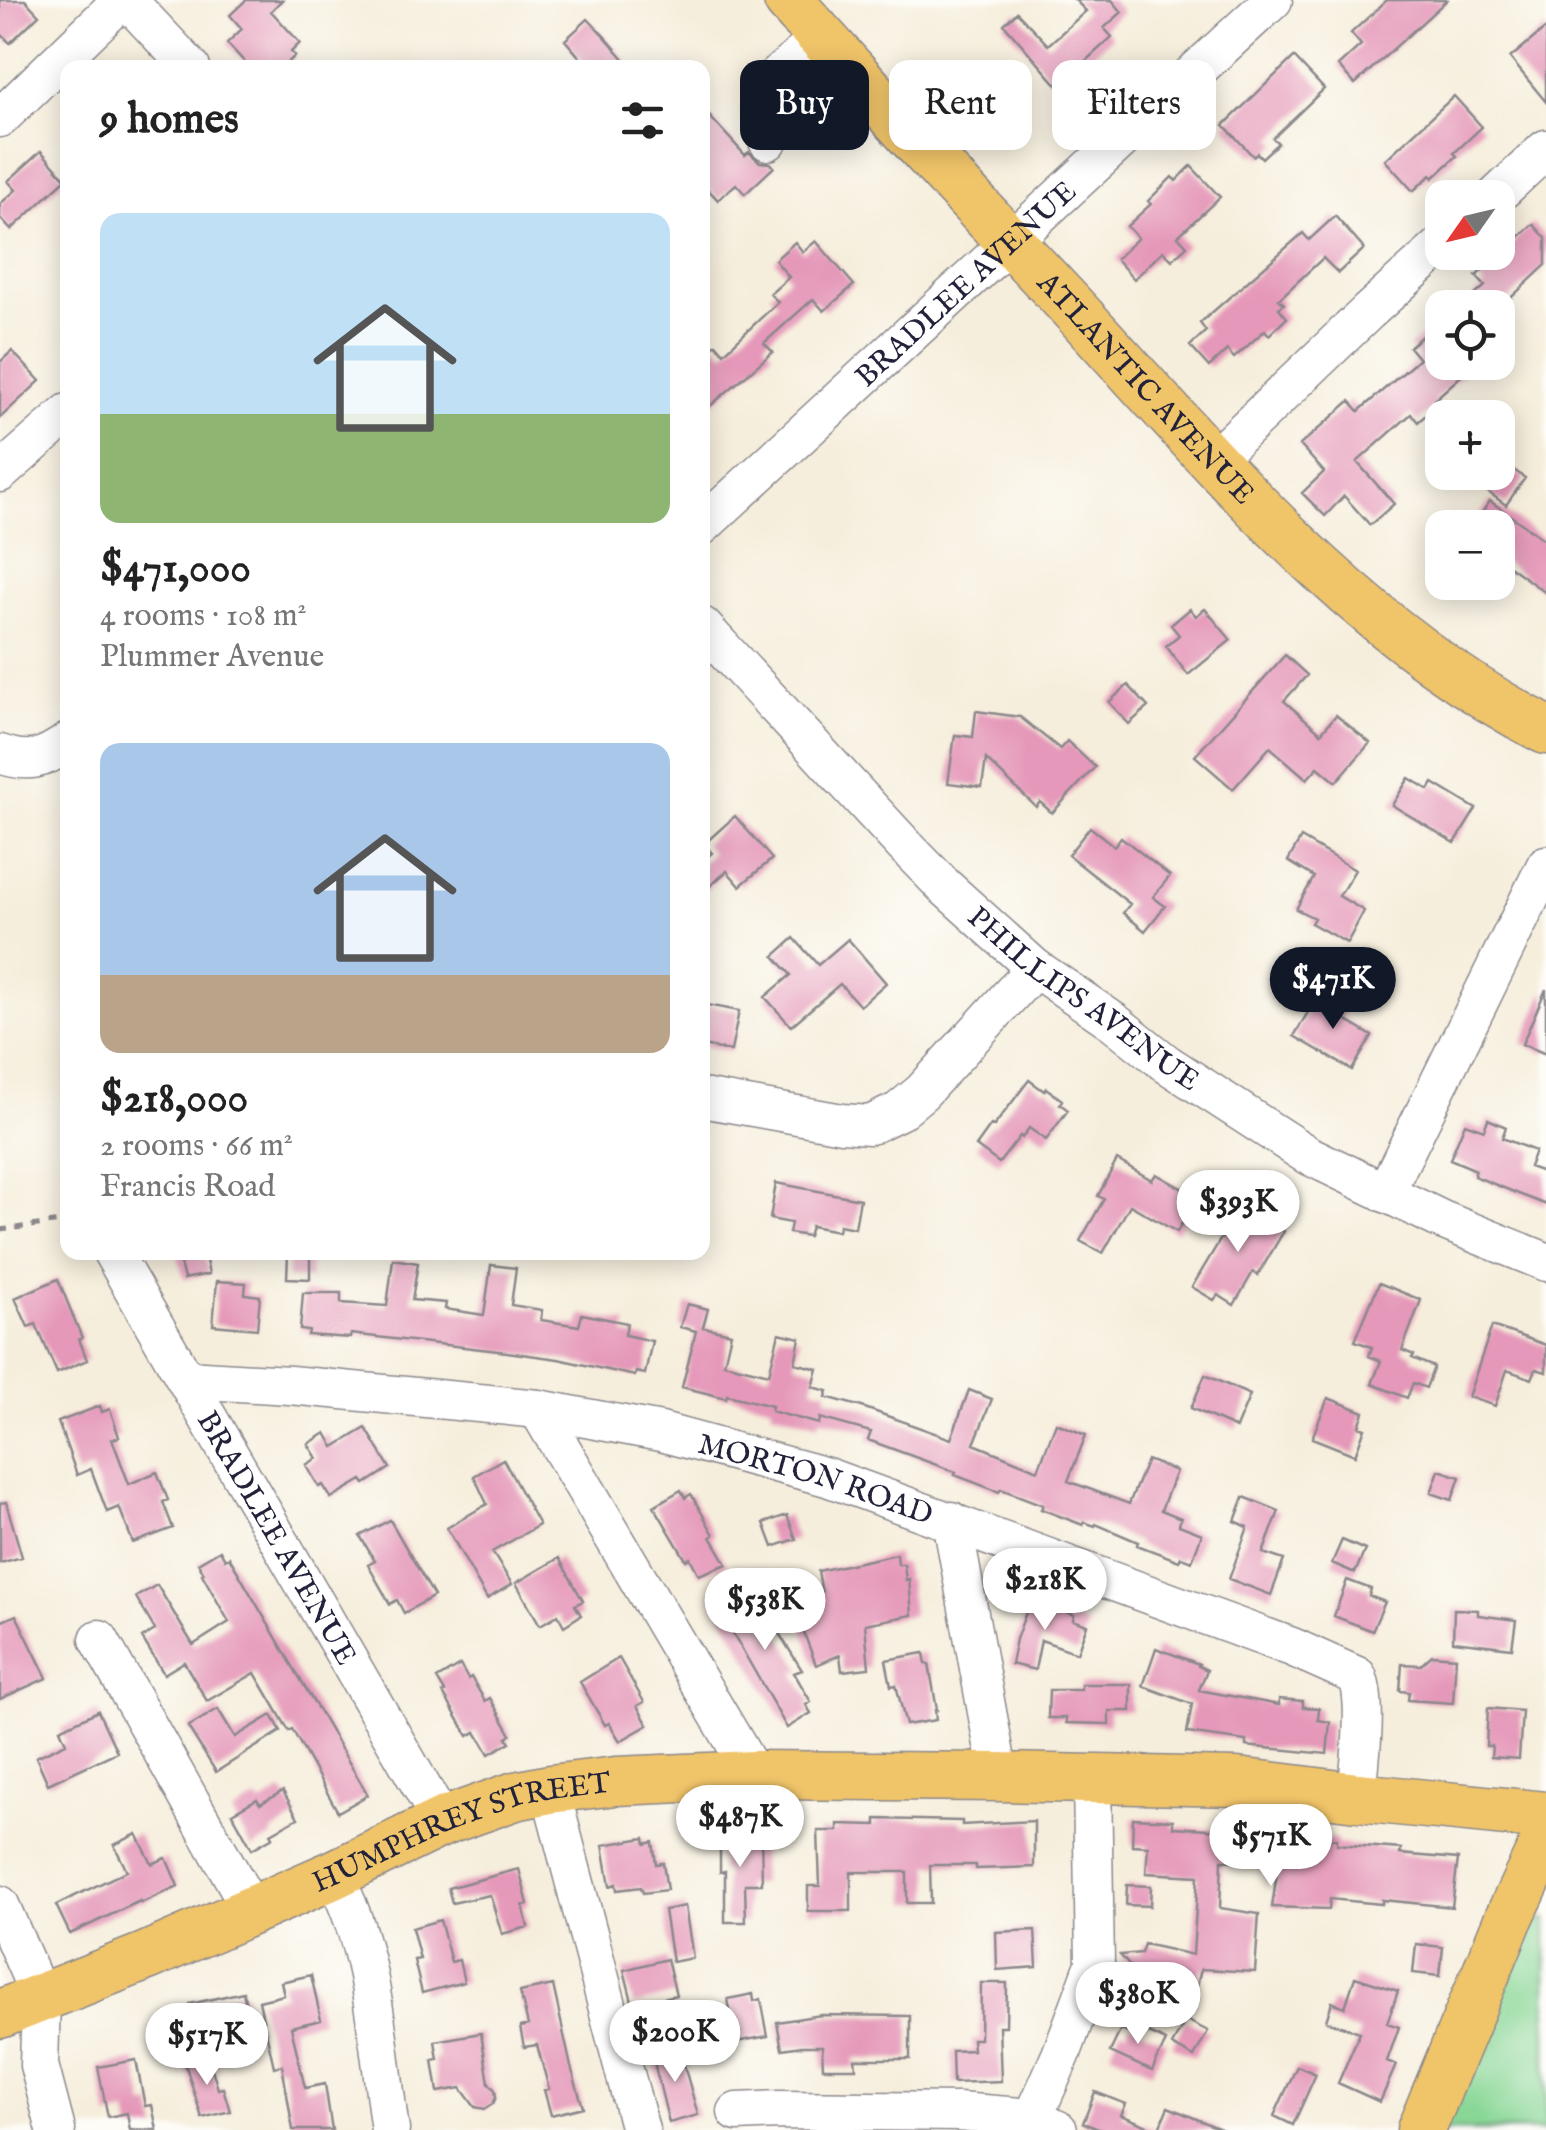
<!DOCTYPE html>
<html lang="en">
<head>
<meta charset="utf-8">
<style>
	:root { --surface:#fff; --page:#f6f6f6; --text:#222; --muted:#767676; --accent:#111827 }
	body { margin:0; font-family:"IM FELL English",serif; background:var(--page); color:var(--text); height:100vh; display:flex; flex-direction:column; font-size:38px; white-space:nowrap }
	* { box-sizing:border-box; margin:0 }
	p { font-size:32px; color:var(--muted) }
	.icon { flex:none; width:55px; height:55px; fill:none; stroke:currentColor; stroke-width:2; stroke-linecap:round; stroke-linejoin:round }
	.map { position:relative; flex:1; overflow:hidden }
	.sheet { position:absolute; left:60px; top:60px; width:650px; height:1200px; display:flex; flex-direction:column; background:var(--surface); border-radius:20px; box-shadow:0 5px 25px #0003 }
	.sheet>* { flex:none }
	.banner { position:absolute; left:740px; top:60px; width:655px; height:90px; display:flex; gap:20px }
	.needle { width:65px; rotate:236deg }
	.controls { position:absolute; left:1425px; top:180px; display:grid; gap:20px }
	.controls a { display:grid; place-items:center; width:90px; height:90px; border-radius:20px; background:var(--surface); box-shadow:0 5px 25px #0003; font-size:50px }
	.price { position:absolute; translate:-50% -85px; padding:0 22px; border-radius:35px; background:#fff; color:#222; font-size:32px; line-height:65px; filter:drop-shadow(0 2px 5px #0008) }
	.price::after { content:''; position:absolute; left:50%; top:60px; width:30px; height:22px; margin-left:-15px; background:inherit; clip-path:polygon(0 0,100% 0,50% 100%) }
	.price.active { background:var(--accent); color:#fff }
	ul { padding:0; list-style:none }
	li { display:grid; align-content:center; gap:20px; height:530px; padding:0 40px }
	li span { display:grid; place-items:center; height:310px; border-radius:20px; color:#555 }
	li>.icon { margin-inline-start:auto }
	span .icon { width:180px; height:180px; fill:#fffc; stroke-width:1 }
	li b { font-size:42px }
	h2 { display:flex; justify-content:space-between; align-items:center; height:120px; padding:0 40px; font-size:42px }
	.chip { padding:0 35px; border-radius:20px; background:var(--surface); box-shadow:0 5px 25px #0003; font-size:35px; line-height:90px }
	.chip.active { background:var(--accent); color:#fff }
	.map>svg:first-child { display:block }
	.green { fill:#88d796; stroke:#557c68; stroke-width:2.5 }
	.building { fill:#e598b9 }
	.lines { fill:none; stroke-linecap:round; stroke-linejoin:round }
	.minor-casing { stroke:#8c888c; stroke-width:41 }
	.major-casing { stroke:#8c888c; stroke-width:51 }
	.path { stroke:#8c888c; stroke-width:5; stroke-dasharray:8 8; stroke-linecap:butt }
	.minor { stroke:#fff; stroke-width:38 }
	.major { stroke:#f0c469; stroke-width:48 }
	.labels { text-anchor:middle; stroke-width:8; stroke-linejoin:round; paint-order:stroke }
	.street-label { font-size:30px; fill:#22223b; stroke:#fdfcf7 }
</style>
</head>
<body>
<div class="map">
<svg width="1546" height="2130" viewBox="0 0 1546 2130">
	<rect width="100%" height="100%" fill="#fdfcf7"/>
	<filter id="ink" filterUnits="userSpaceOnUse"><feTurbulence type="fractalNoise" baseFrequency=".01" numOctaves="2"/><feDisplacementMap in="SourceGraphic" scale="20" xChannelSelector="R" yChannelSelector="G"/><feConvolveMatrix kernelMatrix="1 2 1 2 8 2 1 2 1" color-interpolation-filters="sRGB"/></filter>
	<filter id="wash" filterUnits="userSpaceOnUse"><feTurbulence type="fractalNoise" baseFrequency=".0048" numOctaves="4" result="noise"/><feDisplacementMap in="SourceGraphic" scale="40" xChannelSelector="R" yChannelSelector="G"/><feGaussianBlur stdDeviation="2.25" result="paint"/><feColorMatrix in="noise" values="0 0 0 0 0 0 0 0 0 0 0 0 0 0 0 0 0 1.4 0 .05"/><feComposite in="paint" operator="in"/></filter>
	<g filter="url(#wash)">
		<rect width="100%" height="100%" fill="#f6eedc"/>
		<!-- green -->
		<path class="green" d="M1546 1919V2130H1435L1529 1921Z"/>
		<g id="blocks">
			<!-- building -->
			<path class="building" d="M0 0H25L39 15 10 43 0 33Z
				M246 0H282L271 11 300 43 291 52 295 56 282 68H250L227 43 242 29 230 15Z
				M1075 0H1112L1122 12 1104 28 1112 37 1058 86 1004 24 1017 12 1048 45 1086 11Z
				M1387 0H1447L1355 84 1338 66 1361 45 1351 33Z
				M588 19 607 39 632 68H589L565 40Z
				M1546 28V102L1510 58Z
				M1294 57 1324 89 1273 138 1278 143 1262 158 1257 153 1253 156 1224 125Z
				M1454 96 1482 127 1454 153 1457 156 1433 178 1431 175 1413 191 1385 160Z
				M702 108 745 155 749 152 760 162 770 163 774 167 745 194 736 184 718 200 702 183Z
				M41 151 66 179 11 230 0 218V204L16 190 8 181Z
				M1191 166 1220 197 1178 236 1187 246 1172 260 1163 251 1134 279 1116 259 1138 238 1127 226 1151 204 1148 201 1172 177 1176 181Z
				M1335 216 1364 249 1338 273 1323 258 1279 299 1284 304 1279 308 1287 318 1269 335 1265 330 1234 358 1227 350 1209 367 1190 346 1206 331 1200 323 1303 233 1309 240Z
				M1533 224 1546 238V265L1500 308H1461L1485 286 1476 276Z
				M816 241 854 285 824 311 813 299 764 343 773 352 702 413V356L716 344 724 353 778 302 770 294 789 277 775 260 795 242 803 252Z
				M1431 328 1442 341V362H1477L1434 400 1437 405 1418 422 1411 414 1357 462 1394 504 1370 525 1344 496 1325 516 1302 493 1324 472 1300 445 1350 401 1359 411 1419 359 1409 347Z
				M12 351 40 381 0 418V362Z
				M1500 460 1525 478 1506 505 1481 487 1492 472H1498V464Z
				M1490 501 1546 541V593L1498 558V528H1471Z
				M1190 609 1196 616 1205 609 1231 640 1188 675 1166 646 1179 635 1171 625Z
				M1285 655 1307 675 1284 701 1321 733 1336 715 1370 743 1336 782 1318 767 1307 779 1270 747 1233 789 1195 756Z
				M1128 685 1148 707 1129 724 1109 702Z
				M976 711 1020 717 1060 749 1067 741 1095 767 1052 813 1040 802 1036 807 986 759 982 787 948 783 955 735 973 737Z
				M1409 778 1429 790 1433 783 1476 809 1455 843 1392 805Z
				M735 816 772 859 740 886 727 871 702 893V862L712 853 704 844Z
				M1090 827 1114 846 1121 837 1170 876 1153 897 1165 906 1145 931 1123 913 1130 904 1068 855Z
				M1301 838 1355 870 1339 896 1364 911 1347 943 1311 923 1314 918 1296 909 1314 877 1288 861Z
				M794 938 818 965 848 939 886 983 860 1006 840 984 791 1026 765 997 791 975 774 956Z
				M1546 989V1054L1522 1044Z
				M1321 990 1347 1005 1340 1017 1372 1036 1352 1070 1294 1036Z
				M702 1004 739 1011 731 1051 702 1046Z
				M1029 1080 1044 1091 1046 1088 1062 1100 1060 1104 1068 1110 1046 1140 1029 1128 1022 1138 1020 1136 999 1163 976 1146 991 1125 994 1126Z
				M1488 1119 1506 1127 1502 1138 1535 1151 1529 1167 1546 1173V1205L1474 1176 1476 1170 1450 1159 1465 1123 1484 1130Z
				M1117 1160 1152 1180 1156 1174 1197 1197 1177 1232 1130 1205 1103 1253 1080 1241 1104 1199 1098 1196Z
				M776 1183 860 1199 855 1228 839 1225 838 1231 811 1226 808 1236 789 1233 791 1223 770 1219Z
				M1243 1206 1284 1231 1258 1275 1253 1272 1234 1305 1218 1295 1214 1300 1192 1287 1229 1225 1224 1209Z
				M196 1252H204L209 1274 184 1279 178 1256Z
				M288 1254 310 1255V1279L287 1278Z
				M393 1259 418 1263 412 1300 446 1303 445 1309 484 1315 491 1265 516 1268 511 1305 542 1310 541 1320 579 1326 582 1314 627 1323 625 1335 652 1341 645 1374 636 1372 635 1376 558 1359 507 1352 351 1334 350 1338 308 1335 309 1331 300 1330 303 1293H341V1303L387 1306Z
				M58 1279 82 1338 79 1339 87 1360 57 1373 36 1324 28 1327 15 1298Z
				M217 1281 246 1283 245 1294 260 1296 257 1329 213 1325Z
				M1379 1283 1421 1300 1402 1350 1414 1355 1412 1358 1434 1367 1426 1388 1413 1383 1407 1398 1372 1384 1381 1361 1369 1356 1372 1347 1355 1341Z
				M687 1304 708 1309 703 1327 731 1333 724 1363 769 1374 779 1333 800 1338 795 1363 818 1369 813 1387 828 1391 826 1397 862 1407 951 1439 969 1390 992 1399 974 1444 1038 1470 1056 1423 1086 1435 1068 1481 1129 1504 1147 1460 1176 1471 1161 1510 1181 1518 1179 1525 1202 1534 1192 1561 1181 1557 1179 1561 1137 1545 1138 1542 1096 1524 1095 1526 1084 1522 1083 1525 1041 1509 1043 1505 1001 1489 999 1492 955 1475 956 1472 868 1440 871 1432 820 1418 819 1424 771 1411 772 1406 727 1395 726 1398 682 1387 696 1331 680 1327Z
				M1492 1326 1546 1345V1372L1536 1369 1532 1379 1507 1370 1495 1406 1468 1397Z
				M1205 1375 1250 1395 1236 1428 1191 1408Z
				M1328 1398 1364 1412 1359 1426 1365 1428 1355 1455 1312 1438Z
				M100 1406 102 1412 110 1409 119 1437 112 1439 129 1484 157 1472 168 1500 163 1502 173 1528 133 1543 119 1507 107 1512 91 1469 77 1475 58 1422Z
				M366 1428 390 1468 365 1484 362 1480 331 1498 323 1485 319 1487 306 1465 317 1458 308 1444 326 1433 334 1447Z
				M503 1459 539 1525 492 1552 512 1584 487 1599 447 1528 487 1504 474 1476Z
				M1439 1470 1460 1477 1452 1500 1431 1493Z
				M681 1490 685 1498 691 1494 714 1535 711 1537 727 1564 699 1575 690 1558 686 1560 654 1506Z
				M1244 1497 1279 1511 1263 1553 1284 1560 1271 1595 1229 1579 1248 1527 1235 1521Z
				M6 1502 22 1557 0 1563V1503Z
				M787 1515 796 1539 773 1547 764 1523Z
				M390 1520 434 1596 404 1613 397 1600 390 1604 368 1565 375 1561 360 1536Z
				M1342 1540 1365 1550 1355 1573 1332 1563Z
				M220 1550 225 1559 229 1557 368 1795 338 1812 292 1729 289 1731 255 1673 207 1701 184 1662 164 1674 142 1638 155 1630 136 1597 157 1585 193 1645 229 1622 202 1574 204 1573 198 1563Z
				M897 1554 898 1564H904L906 1580 909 1579 912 1615 865 1624 869 1668 842 1671 840 1655 816 1665 795 1609 822 1593 818 1571Z
				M559 1558 583 1601 575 1605 581 1615 564 1626 558 1615 540 1625 516 1583Z
				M1347 1580 1371 1589 1369 1596 1385 1602 1372 1631 1334 1616Z
				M745 1586 767 1625 772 1622 802 1670 794 1673 811 1702 806 1705 811 1713 787 1728 710 1593Z
				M1031 1599 1074 1615 1073 1620 1087 1625 1077 1653 1041 1640 1035 1670 1011 1664 1016 1639Z
				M1454 1609 1478 1610V1615L1516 1620 1512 1648 1453 1641Z
				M16 1615 47 1678 0 1699V1622Z
				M1156 1648 1199 1664 1198 1666 1207 1670 1199 1690 1279 1705V1699L1303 1701V1707L1319 1708 1318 1720 1330 1722 1327 1754 1246 1746V1741L1187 1733 1192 1704 1143 1686Z
				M924 1653 926 1664H929L937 1710H935L936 1720 906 1725 896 1685 891 1686 886 1660Z
				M1432 1655 1456 1657 1453 1703 1408 1700 1409 1692 1400 1691 1402 1664 1421 1665Z
				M619 1658 644 1702 637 1706 648 1725 620 1741 609 1723 605 1725 580 1682Z
				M460 1665 468 1679 471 1677 485 1701 490 1698 511 1735 507 1738 510 1742 489 1754 476 1732 468 1736 443 1693 445 1692 437 1679Z
				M1081 1684H1131V1711H1109V1724L1066 1723V1718H1048L1049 1690H1081Z
				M1488 1708 1522 1711 1519 1759 1491 1757 1492 1746H1486Z
				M218 1709 235 1737 272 1715 281 1731 216 1772 188 1727Z
				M98 1711 117 1752 48 1784 36 1757 66 1743 60 1729Z
				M283 1791 298 1818 271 1833 273 1837 252 1849 232 1813 257 1799 260 1804Z
				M1133 1818 1173 1820V1827L1243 1831V1825L1273 1828 1272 1837 1337 1839V1844L1401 1849 1400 1854 1458 1859 1452 1907 1382 1900V1904L1330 1899 1329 1909 1272 1907 1278 1866 1222 1860 1220 1908 1259 1914 1255 1972 1201 1969 1195 1994 1135 1980 1137 1974 1120 1955 1141 1953 1144 1944 1193 1955 1198 1876 1146 1873 1148 1846 1132 1845Z
				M876 1819 962 1821V1825L1034 1821V1867L976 1869V1865H930L931 1903H907V1872H851V1911H808V1886H820L818 1831H838V1824L876 1825Z
				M720 1832H761L762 1884H745L746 1922H725V1871L720 1872Z
				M137 1834 152 1864 166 1858 178 1886 141 1903 140 1901 70 1934 56 1905 127 1871 114 1845Z
				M645 1838 646 1844 653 1842 656 1864 663 1863 667 1890 643 1893 641 1887 617 1890 616 1884 610 1886 603 1845Z
				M519 1869 528 1904 523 1905 528 1927 502 1934 490 1895 452 1903 448 1888Z
				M1127 1885 1151 1886 1150 1906 1126 1905Z
				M685 1906 693 1958 672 1962 664 1910Z
				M440 1920 451 1962 459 1960 464 1982 422 1993 414 1960 420 1959 412 1928Z
				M1035 1930 1037 1967 997 1970 996 1932Z
				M1416 1944 1443 1947 1440 1976 1413 1973Z
				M667 1959 676 1995 633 2005 624 1970Z
				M311 1975 321 2020 291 2027 305 2088 325 2084 332 2130H293L282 2065 274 2067 259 2001 284 1995 281 1982Z
				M1355 1977 1398 1991 1387 2023 1399 2027 1387 2061 1396 2065 1380 2102 1338 2083 1360 2032 1326 2021 1332 2002 1345 2007Z
				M981 1983H1007L1006 2026H999L1001 2081 953 2083 952 2051 973 2050 972 2039H980Z
				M553 1985 571 2067 583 2107 551 2115 544 2090 549 2089 537 2045 524 2047 520 2027 528 2025 520 1992Z
				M243 1992 250 2022 197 2034 190 2004Z
				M753 1994 754 2001 761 1999 768 2036 736 2042 728 1999Z
				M821 2015 910 2016V2059H855L856 2068H823L822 2046H802L782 2049 777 2022Z
				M1186 2020 1208 2031 1194 2057 1172 2045Z
				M1130 2024 1166 2041 1152 2071 1110 2052 1121 2029 1126 2032Z
				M481 2033 489 2083 495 2090 496 2097 493 2104 485 2109 475 2107 461 2088 438 2092 433 2060 438 2059 435 2041Z
				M679 2047 698 2115 669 2123 652 2054Z
				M208 2056 218 2089 223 2088 230 2111 202 2118 185 2063Z
				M136 2060 145 2106 152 2105 157 2130H130L127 2113 108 2117 98 2067Z
				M1297 2066 1316 2074 1293 2125 1274 2116Z
				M1095 2092 1126 2104 1121 2115 1157 2130H1101L1083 2123Z
				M1168 2107 1223 2130H1158Z"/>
		</g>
	</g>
	<g filter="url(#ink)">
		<use href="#blocks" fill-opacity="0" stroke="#8c888c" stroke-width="2.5"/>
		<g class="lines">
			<defs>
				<g id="minor">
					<path d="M127 0 191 68"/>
					<path d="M0 118 122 0"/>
					<path d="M768 141 761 109 773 79 822 37"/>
					<path d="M1494 198 1546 149"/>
					<path d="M1212 461 1368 312 1442 245"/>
					<path d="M0 473 68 413"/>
					<path id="s1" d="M702 526 1273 0"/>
					<path id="s2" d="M702 626 905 846 944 886 1035 968 1114 1022 1167 1064 1306 1154 1442 1220 1546 1262"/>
					<path d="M0 754C28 764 43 760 68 742"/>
					<path d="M702 1098 842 1123 870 1125 899 1111 922 1092 1035 968"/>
					<path d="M1385 1193 1546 865"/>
					<path id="s3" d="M112 1252 442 1822"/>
					<path id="s4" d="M186 1379 290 1385 489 1404 538 1409 661 1432 827 1477 1292 1647 1357 1676C1369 1702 1359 1767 1357 1797"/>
					<path d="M538 1409 754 1775"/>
					<path d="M952 1521 999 1777"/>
					<path d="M99 1639 252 1911"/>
					<path d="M550 1789 640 2130"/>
					<path d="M333 1875C374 1945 378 2050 390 2130"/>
					<path d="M0 1905 41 1999 39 2065 56 2130"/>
					<path d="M737 2112 780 2110 958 2112 1033 2118 1058 2130"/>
					<path d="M1033 2118 1061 2055 1095 1964 1092 1779"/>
				</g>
				<g id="major">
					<path id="s5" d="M788 0C827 43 866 86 905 129 966 197 1031 262 1092 329 1228 478 1364 637 1546 730"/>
					<path id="s6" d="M0 2014 147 1956 333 1875 442 1822 515 1796 550 1789 616 1781 754 1775 999 1777 1237 1782 1357 1797 1546 1816"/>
					<path d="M1421 2130 1508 1920 1546 1839"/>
				</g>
			</defs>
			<!-- minor casing -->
			<use href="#minor" class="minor-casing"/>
			<!-- major casing -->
			<use href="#major" class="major-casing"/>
			<!-- path -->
			<path class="path" d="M0 1230 68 1221"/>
			<!-- minor -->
			<use href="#minor" class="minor"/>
			<!-- major -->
			<use href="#major" class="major"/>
		</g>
	</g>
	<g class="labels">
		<!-- street labels -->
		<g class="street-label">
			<text dy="10" stroke="none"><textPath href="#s1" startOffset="358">BRADLEE AVENUE</textPath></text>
			<text dy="10" stroke="none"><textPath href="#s5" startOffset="528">ATLANTIC AVENUE</textPath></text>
			<text dy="10" stroke="none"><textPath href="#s2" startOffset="535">PHILLIPS AVENUE</textPath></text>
			<text dy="10" stroke="none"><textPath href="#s4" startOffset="640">MORTON ROAD</textPath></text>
			<text dy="10" stroke="none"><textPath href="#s3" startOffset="330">BRADLEE AVENUE</textPath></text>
			<text dy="10" stroke="none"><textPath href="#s6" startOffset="498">HUMPHREY STREET</textPath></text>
		</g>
	</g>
</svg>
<div class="controls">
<a><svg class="needle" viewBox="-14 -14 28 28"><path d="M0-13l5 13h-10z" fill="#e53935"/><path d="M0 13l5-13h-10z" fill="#767676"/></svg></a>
<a><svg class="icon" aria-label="locate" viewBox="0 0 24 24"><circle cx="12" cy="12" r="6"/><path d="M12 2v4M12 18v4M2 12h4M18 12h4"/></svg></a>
<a>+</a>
<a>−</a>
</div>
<b class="price active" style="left:1333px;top:1032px">$471K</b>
<b class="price" style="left:1238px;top:1255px">$393K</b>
<b class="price" style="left:1045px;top:1633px">$218K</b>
<b class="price" style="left:765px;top:1653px">$538K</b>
<b class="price" style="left:740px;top:1870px">$487K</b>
<b class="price" style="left:1271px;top:1889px">$571K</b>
<b class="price" style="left:1138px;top:2047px">$380K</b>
<b class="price" style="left:675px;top:2085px">$200K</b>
<b class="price" style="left:207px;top:2088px">$517K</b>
<div class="banner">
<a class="chip active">Buy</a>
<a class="chip">Rent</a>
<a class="chip">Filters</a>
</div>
<section class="sheet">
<h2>9 homes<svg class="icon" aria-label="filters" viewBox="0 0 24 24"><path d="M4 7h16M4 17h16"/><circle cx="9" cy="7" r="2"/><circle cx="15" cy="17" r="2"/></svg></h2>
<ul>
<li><span style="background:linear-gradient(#bfe0f5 65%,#8fb573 0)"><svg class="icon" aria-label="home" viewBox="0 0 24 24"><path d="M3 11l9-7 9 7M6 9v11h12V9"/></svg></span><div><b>$471,000</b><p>4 rooms · 108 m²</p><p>Plummer Avenue</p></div></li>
<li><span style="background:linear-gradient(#a9c7e8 75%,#b9a48a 0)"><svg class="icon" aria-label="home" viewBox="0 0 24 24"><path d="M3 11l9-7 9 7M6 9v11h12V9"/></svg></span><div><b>$218,000</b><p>2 rooms · 66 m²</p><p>Francis Road</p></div></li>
</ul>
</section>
</div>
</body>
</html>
